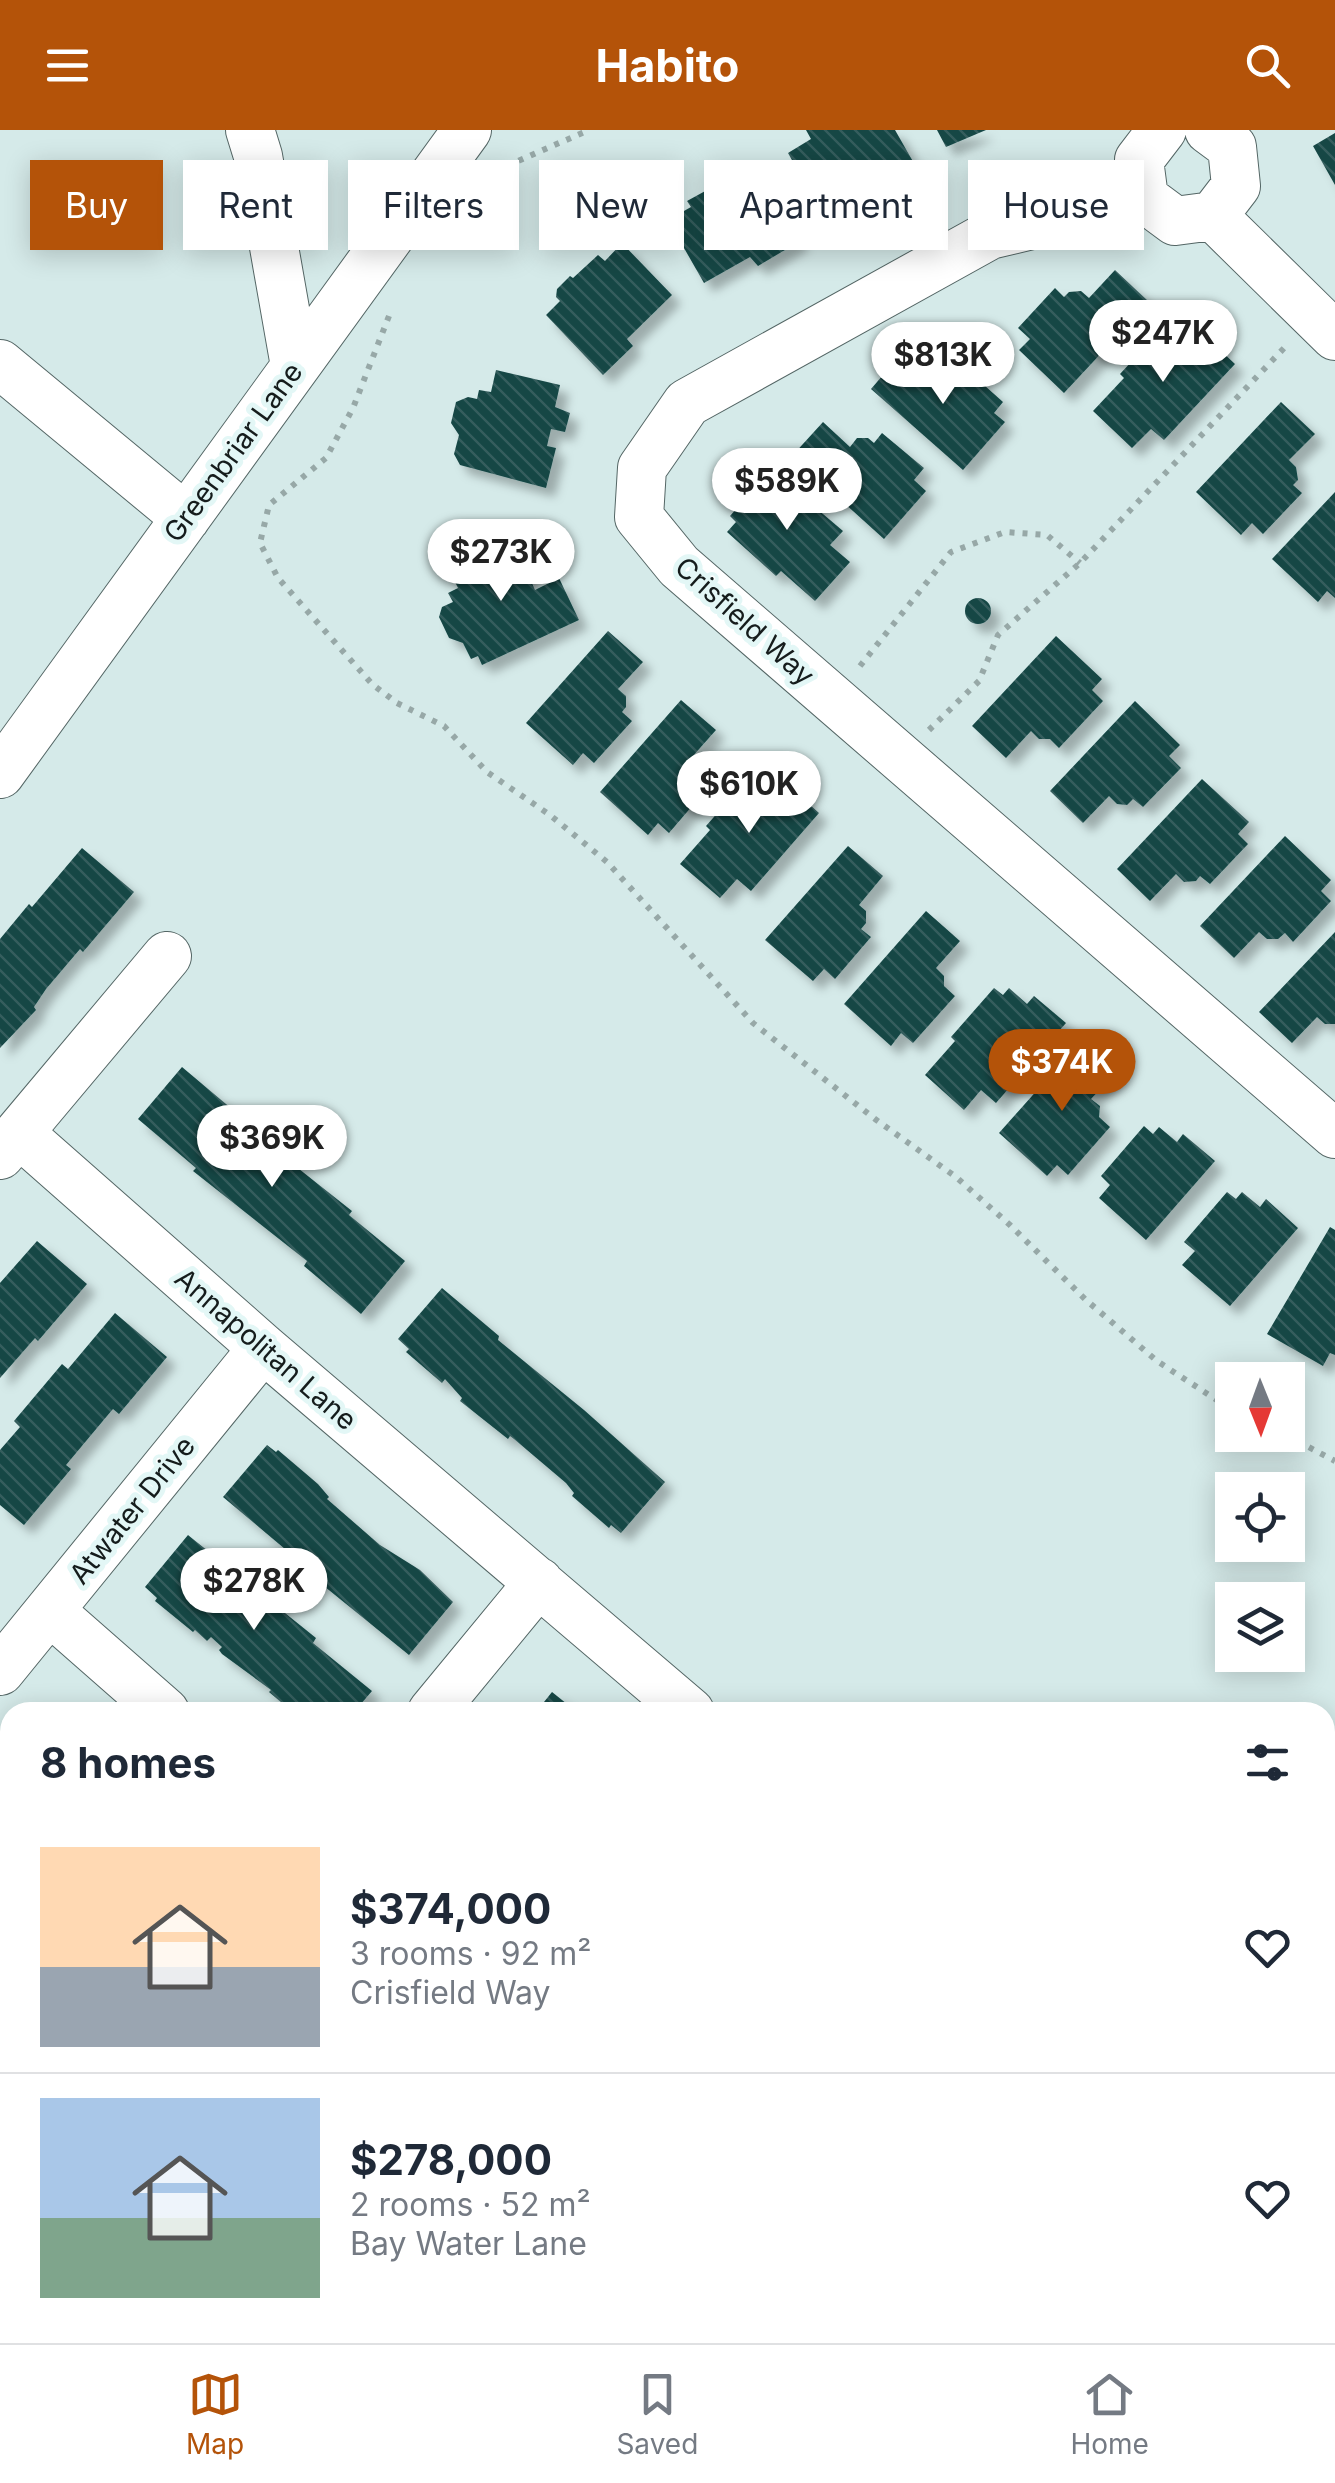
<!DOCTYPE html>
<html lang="en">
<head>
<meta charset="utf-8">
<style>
	:root { --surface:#fff; --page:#f6f6f7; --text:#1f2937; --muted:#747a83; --line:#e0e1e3; --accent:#b45309 }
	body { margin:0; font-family:Inter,sans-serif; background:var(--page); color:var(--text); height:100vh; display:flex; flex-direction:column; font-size:38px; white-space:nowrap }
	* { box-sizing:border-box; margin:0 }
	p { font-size:32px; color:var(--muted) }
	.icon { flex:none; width:55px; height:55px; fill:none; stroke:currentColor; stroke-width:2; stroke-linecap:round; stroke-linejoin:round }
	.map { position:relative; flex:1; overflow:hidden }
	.side { position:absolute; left:0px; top:1572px; width:1335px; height:642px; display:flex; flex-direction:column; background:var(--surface); border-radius:30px 30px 0 0; box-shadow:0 5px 25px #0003 }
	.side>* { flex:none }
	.top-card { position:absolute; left:30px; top:30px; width:1275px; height:90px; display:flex; gap:20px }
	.needle { width:65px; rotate:179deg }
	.fabs { position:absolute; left:1215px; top:1232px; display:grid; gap:20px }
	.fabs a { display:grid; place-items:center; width:90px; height:90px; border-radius:0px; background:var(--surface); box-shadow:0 5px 25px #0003; font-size:50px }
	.price { position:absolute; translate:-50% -85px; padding:0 22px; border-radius:35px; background:#fff; color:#222; font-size:32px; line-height:65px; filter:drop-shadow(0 2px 5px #0008) }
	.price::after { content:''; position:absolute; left:50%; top:60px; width:30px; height:22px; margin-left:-15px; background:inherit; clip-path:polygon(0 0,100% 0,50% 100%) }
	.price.current { background:var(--accent); color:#fff }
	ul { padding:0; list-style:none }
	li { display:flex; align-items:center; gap:30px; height:250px; padding:0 40px }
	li+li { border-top:2px solid var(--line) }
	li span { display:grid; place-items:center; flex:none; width:280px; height:200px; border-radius:0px; color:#555 }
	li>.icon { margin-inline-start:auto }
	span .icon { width:120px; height:120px; fill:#fffc; stroke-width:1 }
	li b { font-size:42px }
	h2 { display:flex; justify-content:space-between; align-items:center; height:120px; padding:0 40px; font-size:42px }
	.pill { padding:0 35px; border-radius:0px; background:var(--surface); box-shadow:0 5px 25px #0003; font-size:35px; line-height:90px }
	.pill.current { background:var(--accent); color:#fff }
	header { display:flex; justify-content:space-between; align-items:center; height:130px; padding:0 40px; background:var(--accent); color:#fff; font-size:45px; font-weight:700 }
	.menu { display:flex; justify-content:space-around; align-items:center; height:140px; border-top:2px solid var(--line); background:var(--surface); font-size:28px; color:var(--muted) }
	.menu a { display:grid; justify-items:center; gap:5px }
	.menu .current { color:var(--accent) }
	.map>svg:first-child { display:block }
	.building { fill:url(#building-back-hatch); filter:url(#shadow) }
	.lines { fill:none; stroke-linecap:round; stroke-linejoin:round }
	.minor-casing { stroke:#546665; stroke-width:50 }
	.path { stroke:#97a8a7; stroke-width:6; stroke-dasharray:5 8; stroke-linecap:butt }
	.minor { stroke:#fff; stroke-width:48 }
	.labels { text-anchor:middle; stroke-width:10; stroke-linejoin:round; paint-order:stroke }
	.street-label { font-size:28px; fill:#151c1c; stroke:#e3f7f6 }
</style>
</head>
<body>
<header><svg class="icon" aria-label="menu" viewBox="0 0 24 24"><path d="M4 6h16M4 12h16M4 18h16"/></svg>Habito<svg class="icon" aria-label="search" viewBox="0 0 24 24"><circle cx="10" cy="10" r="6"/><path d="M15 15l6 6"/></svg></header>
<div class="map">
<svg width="1335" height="2213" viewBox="0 0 1335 2213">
	<defs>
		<pattern id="building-back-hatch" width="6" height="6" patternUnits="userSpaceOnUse" patternTransform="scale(2.5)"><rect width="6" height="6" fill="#154645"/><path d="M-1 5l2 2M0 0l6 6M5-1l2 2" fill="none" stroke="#365d5d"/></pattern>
		<filter id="shadow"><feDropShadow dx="9" dy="9" stdDeviation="5" flood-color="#0004"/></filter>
	</defs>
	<rect width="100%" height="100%" fill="#d5eae9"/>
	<!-- building -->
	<path class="building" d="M806 0H895L919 42 882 63 876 53 843 72 841 68 820 80 788 23 811 9Z
		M937 0H986L946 17Z
		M1335 3V55L1313 16Z
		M758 38 800 111 758 136 750 127 704 153 668 90 691 77 687 71 718 54V49L731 41 738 42 742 48Z
		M622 113 672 165 627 209 633 216 603 245 546 185 560 171 556 167 557 159 570 146 573 148 598 125 605 131Z
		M1115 140 1149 172 1064 263 1019 220 1030 209 1018 198 1055 158 1064 167 1069 162 1081 161 1089 168Z
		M1169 191 1196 215 1205 206 1235 234 1164 310 1151 299 1132 318 1093 281 1124 248 1120 244Z
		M901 224 929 248 937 239 945 240 956 230 1003 272 994 283 1005 292 963 340 871 259Z
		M496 240 560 255 555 277 570 283 565 302 551 299 547 316 556 318 546 358 460 335 454 324 459 305 451 293 456 272 468 267 477 269 479 260 491 262Z
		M1281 272 1315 304 1289 330 1296 337 1298 350 1293 355 1302 363 1263 404 1252 393 1241 405 1196 362Z
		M823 292 850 317 857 308H868L874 313 882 303 924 338 914 350 926 361 884 409 792 326Z
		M763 333 843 401 830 415 850 432 815 471 781 441 776 446 727 402 736 392 730 386 745 369 737 361Z
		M1335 362V468L1327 461 1318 472 1272 429Z
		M506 406 515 428 520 426 535 460 559 448 579 490 482 535 478 526 471 529 463 513 449 508 439 487 442 477 453 472 448 463 458 458 446 434Z
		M965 481a13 13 0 1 1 26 0a13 13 0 1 1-26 0Z
		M608 501 643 532 618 559 626 566V577L622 582 632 591 594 633 583 623 573 635 526 593Z
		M1056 506 1102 549 1092 560 1103 571 1059 618 1050 609H1039L1031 601 1006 628 972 596Z
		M681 570 716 600 692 627 700 635 701 647 696 652 705 661 669 703 658 693 648 705 600 662Z
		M1135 571 1180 615 1169 626 1181 638 1143 677 1133 669 1127 675 1117 674 1109 666 1083 693 1050 661Z
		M749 647 757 654 764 647 782 663 788 655 819 683 751 761 737 749 720 768 680 734 710 700 706 696Z
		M1202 649 1249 692 1238 704 1248 714 1210 754 1200 746 1196 751 1184 752 1176 744 1150 771 1117 739Z
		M1285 706 1331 750 1321 761 1331 771 1293 812 1285 803 1278 809H1267L1259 802 1234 828 1200 796Z
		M848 716 883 746 859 775 866 781V793L861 799 871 807 835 849 824 839 813 851 765 810Z
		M82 718 134 762 83 822 80 819 46 859 34 877 36 880 0 918V809L29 774 32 777Z
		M926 781 960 811 936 838 944 846V856L955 866 913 913 901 903 891 916 844 874Z
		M1335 802V894H1325L1317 887 1292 913 1259 882Z
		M994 858 1003 865 1009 858 1027 874 1034 866 1066 893 996 973 981 960 964 980 925 945 955 911 951 907Z
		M1081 911 1116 942 1091 969 1100 976 1099 987 1110 997 1068 1045 1057 1035 1047 1046 999 1003Z
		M182 937 239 985 236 989 352 1081 349 1085 405 1131 361 1184 304 1136 307 1131 193 1041 196 1038 138 989Z
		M1144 996 1153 1004 1159 997 1177 1012 1183 1004 1215 1031 1146 1110 1099 1068 1110 1055 1101 1046Z
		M1227 1062 1236 1069 1242 1062 1260 1077 1266 1069 1298 1098 1230 1176 1182 1135 1195 1121 1184 1112Z
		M1330 1097 1335 1100V1225L1330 1223 1323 1236 1267 1204Z
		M37 1111 87 1154 38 1211 35 1208 0 1248V1153Z
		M442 1158 499 1206 498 1210 584 1280 665 1352 621 1403 611 1395 609 1398 572 1366 574 1363 566 1353 514 1309 510 1306 508 1309 460 1271 462 1268 445 1249 442 1253 406 1222 409 1219 398 1209Z
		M115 1183 167 1227 119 1284 113 1279 107 1286 66 1335 71 1339 66 1345 24 1395 0 1375V1320L20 1297 14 1291 62 1234 68 1239Z
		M267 1315 276 1322 278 1320 318 1354 329 1367 327 1369 380 1415 420 1440 453 1472 409 1525 282 1422 285 1419 223 1367Z
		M188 1405 316 1508 313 1513 372 1561 354 1582H287L279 1576 282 1573 269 1562 271 1560 222 1524 219 1520 222 1517 211 1507 207 1511 195 1500 193 1502 155 1471 157 1468 145 1457Z
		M552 1562 577 1582H536Z
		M10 2205H71L80 2213H3Z
		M151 2205H238L247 2213H145Z
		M1057 2205H1123L1116 2213H1051Z"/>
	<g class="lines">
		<defs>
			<path id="minor" d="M250 0 258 26 295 236
				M1162 0 1139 30 1144 68 1175 91 1213 86 1236 56 1232 17 1209 0
				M1144 68 990 105 687 273 642 338 639 387 679 436 1335 1004
				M1213 86 1335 206
				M0 234 186 388
				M0 644 467 0
				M19 1003 263 1218 690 1582
				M0 1025 167 826
				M50 1481 165 1582
				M0 1541 263 1218
				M432 1582 539 1452
				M1325 1673 1335 1668
				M0 2097 10 2085
				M357 2205 366 2213
				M902 2205 911 2213
				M490 2213 497 2205
				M703 2213 710 2205"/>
		</defs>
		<!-- minor casing -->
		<use href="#minor" class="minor-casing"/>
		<!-- path -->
		<path class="path" d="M479 63 504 37 589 0
			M389 186 353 278 326 328 269 375 260 413 278 448 372 554 397 573 444 596 487 642 550 685 607 732 753 893 875 989 956 1047 1010 1095 1086 1170 1157 1231 1232 1280
			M860 536 951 422 1005 402 1047 405 1080 433
			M929 600 979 551 998 505 1080 433 1286 216
			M1286 1305 1335 1331"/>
		<!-- minor -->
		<use href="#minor" class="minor"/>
	</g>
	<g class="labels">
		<!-- street labels -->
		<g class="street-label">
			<text transform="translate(233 322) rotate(-54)" y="10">Greenbriar Lane</text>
			<text transform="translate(745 491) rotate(42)" y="10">Crisfield Way</text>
			<text transform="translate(266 1219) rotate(41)" y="10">Annapolitan Lane</text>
			<text transform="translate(132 1380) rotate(-51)" y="10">Atwater Drive</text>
		</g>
	</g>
</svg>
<div class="fabs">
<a><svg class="needle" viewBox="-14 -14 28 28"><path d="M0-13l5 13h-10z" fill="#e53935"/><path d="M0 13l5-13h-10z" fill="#747a83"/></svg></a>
<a><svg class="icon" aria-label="locate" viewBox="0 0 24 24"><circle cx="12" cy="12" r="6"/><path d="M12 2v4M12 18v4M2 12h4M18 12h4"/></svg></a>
<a><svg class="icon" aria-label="layers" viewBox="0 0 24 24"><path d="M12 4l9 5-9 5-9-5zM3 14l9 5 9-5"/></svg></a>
</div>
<b class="price" style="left:1163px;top:255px">$247K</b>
<b class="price" style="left:943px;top:277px">$813K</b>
<b class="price" style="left:787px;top:403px">$589K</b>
<b class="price" style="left:501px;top:474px">$273K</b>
<b class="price" style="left:749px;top:706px">$610K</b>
<b class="price current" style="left:1062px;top:984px">$374K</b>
<b class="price" style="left:272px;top:1060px">$369K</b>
<b class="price" style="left:254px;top:1503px">$278K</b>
<div class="top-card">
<a class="pill current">Buy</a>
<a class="pill">Rent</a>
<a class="pill">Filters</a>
<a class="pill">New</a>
<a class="pill">Apartment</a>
<a class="pill">House</a>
</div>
<section class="side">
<h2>8 homes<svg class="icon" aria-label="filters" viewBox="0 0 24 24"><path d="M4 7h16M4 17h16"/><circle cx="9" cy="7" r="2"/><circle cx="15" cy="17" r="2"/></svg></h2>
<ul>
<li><span style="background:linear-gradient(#ffd9b3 60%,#9aa5b1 0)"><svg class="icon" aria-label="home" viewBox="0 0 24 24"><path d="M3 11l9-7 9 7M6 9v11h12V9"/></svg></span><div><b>$374,000</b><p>3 rooms · 92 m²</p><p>Crisfield Way</p></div><svg class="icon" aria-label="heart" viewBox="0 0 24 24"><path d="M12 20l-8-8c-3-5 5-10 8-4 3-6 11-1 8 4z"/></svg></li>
<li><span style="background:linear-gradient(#a9c7e8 60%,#7fa58c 0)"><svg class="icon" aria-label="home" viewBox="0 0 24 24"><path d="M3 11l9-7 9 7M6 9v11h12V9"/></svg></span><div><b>$278,000</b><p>2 rooms · 52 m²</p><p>Bay Water Lane</p></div><svg class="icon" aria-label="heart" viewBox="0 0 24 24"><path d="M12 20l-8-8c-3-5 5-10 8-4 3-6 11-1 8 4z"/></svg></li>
</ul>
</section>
</div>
<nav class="menu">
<a class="current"><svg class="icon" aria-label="map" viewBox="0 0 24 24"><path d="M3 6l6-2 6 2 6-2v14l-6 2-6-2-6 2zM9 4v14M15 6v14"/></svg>Map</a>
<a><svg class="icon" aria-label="saved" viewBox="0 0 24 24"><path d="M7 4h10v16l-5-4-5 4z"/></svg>Saved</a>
<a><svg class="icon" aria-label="home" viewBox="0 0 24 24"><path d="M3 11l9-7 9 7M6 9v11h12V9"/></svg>Home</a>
</nav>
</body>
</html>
